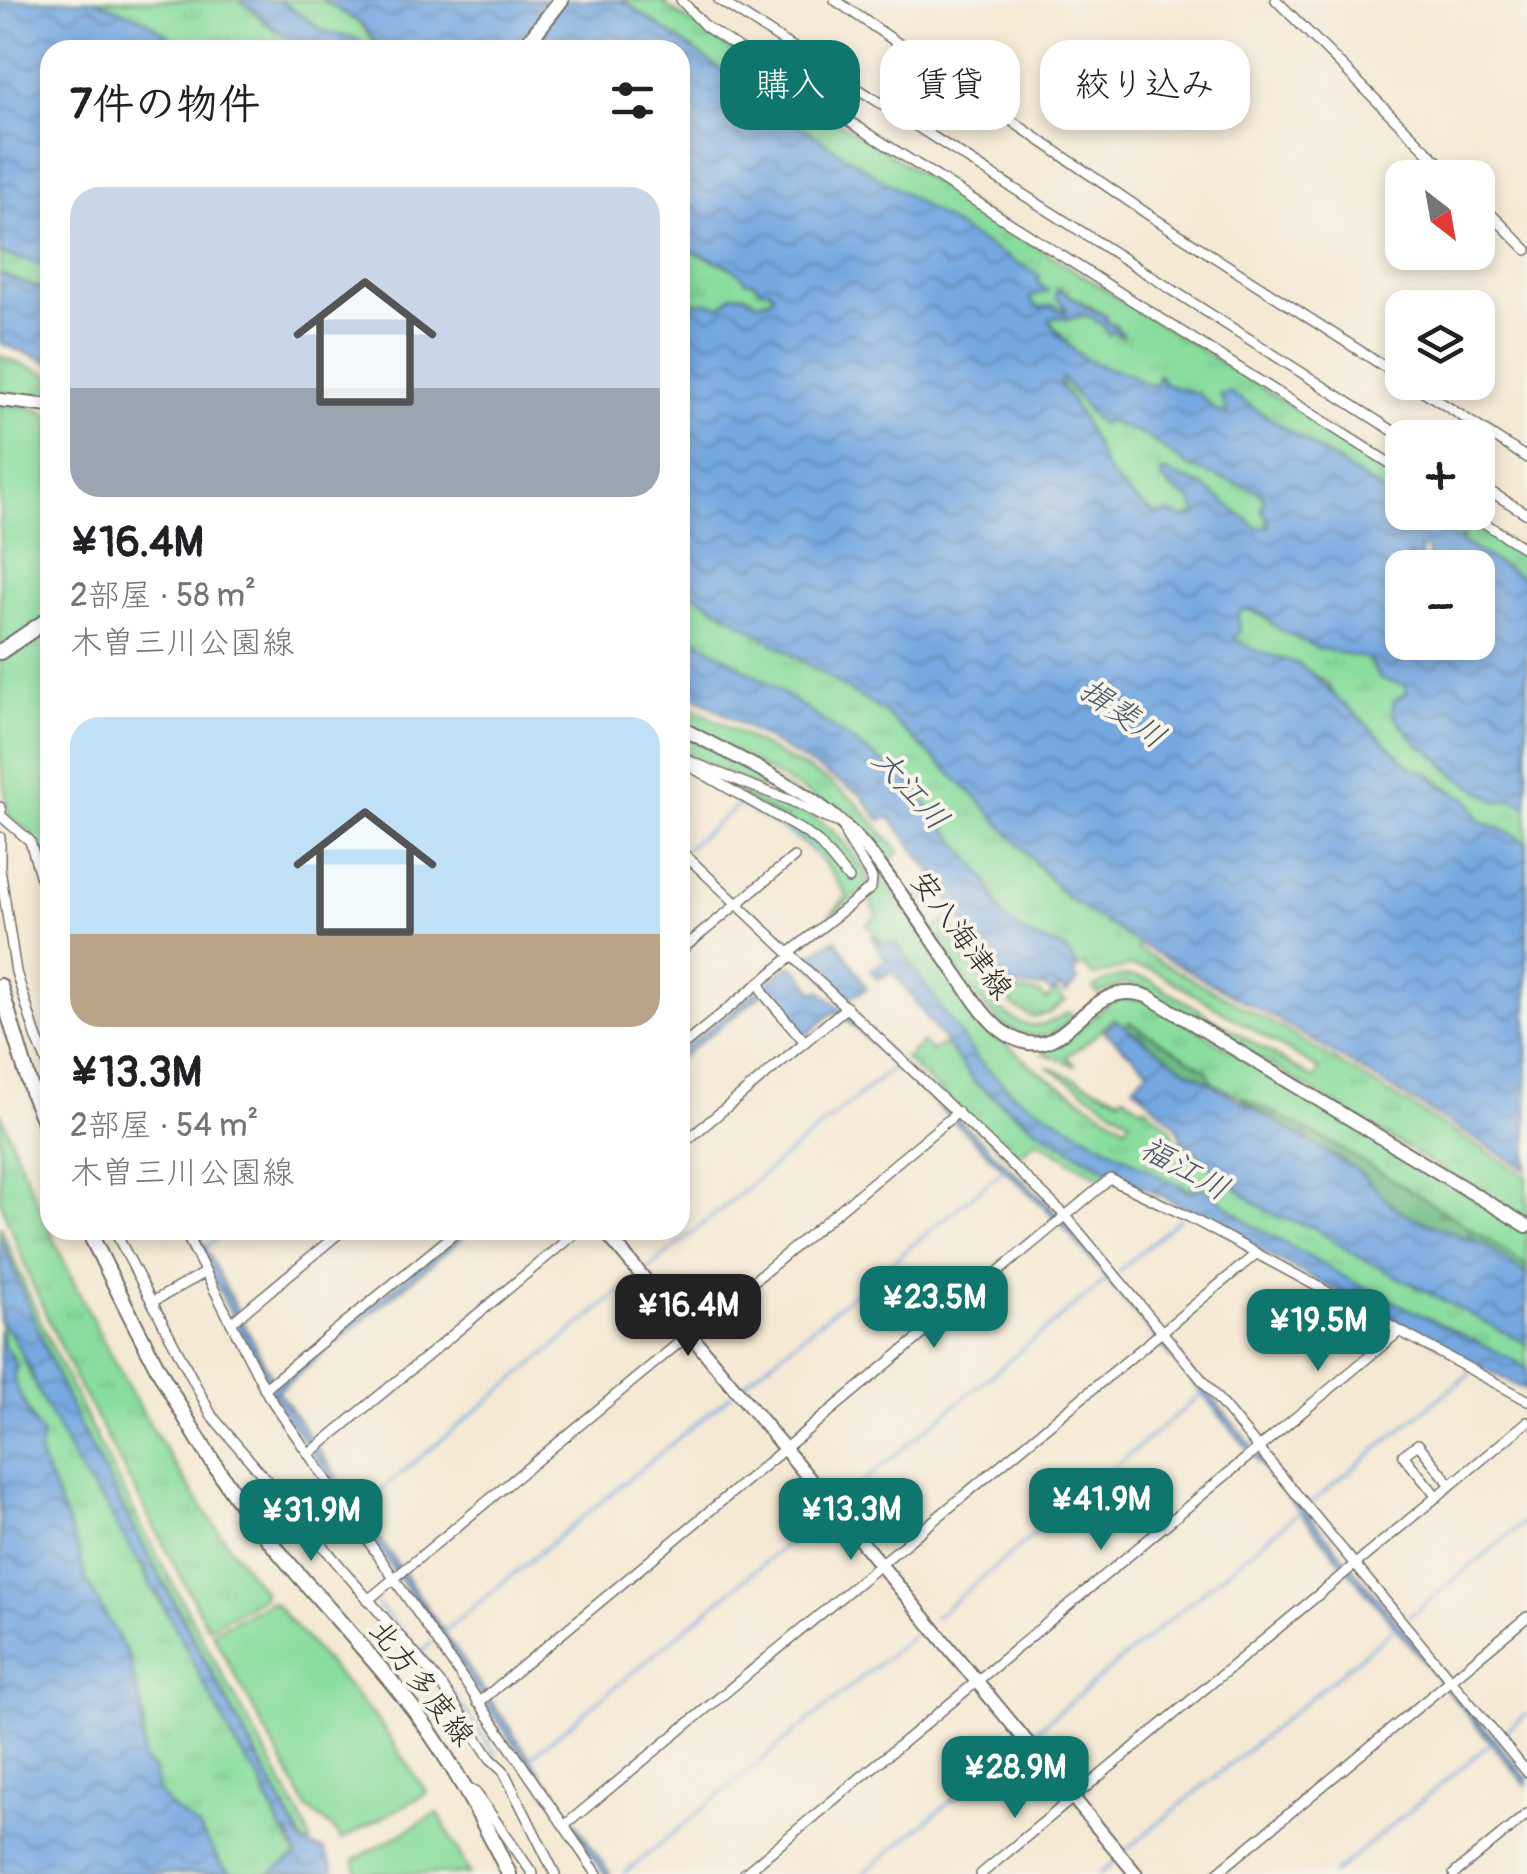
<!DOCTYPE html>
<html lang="ja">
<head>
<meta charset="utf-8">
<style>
	:root { --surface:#fff; --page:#f2f2f2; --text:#202124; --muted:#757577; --accent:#0f766e }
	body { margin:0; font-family:Pangolin,"Klee One",sans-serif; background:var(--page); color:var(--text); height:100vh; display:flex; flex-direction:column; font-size:38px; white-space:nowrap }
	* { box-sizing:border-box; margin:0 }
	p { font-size:32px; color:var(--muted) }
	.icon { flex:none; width:55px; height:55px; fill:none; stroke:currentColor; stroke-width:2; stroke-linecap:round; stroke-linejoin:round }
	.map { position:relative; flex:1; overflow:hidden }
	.sheet { position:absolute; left:40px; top:40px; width:650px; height:1200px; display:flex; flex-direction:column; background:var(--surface); border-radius:30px; box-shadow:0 5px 15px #0003 }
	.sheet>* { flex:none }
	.guide { position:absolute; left:720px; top:40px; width:655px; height:90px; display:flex; gap:20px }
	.needle { width:65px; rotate:149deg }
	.buttons { position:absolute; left:1385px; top:160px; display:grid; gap:20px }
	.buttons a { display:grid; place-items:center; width:110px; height:110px; border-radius:20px; background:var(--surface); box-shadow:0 5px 15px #0003; font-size:50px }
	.price { position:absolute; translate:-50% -85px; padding:0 22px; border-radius:20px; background:var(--accent); color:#fff; font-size:32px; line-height:65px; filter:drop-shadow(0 2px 5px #0008) }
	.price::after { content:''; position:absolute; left:50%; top:60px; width:30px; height:22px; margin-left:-15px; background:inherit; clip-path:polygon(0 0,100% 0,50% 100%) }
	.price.on { background:#222; color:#fff }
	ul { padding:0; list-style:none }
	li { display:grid; align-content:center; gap:20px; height:530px; padding:0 30px }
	li span { display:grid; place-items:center; height:310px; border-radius:30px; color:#555 }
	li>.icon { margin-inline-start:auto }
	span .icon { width:180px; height:180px; fill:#fffc; stroke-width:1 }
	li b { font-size:42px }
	h2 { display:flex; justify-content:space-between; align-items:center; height:120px; padding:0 30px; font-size:42px }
	.pill { padding:0 35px; border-radius:30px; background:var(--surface); box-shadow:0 5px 15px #0003; font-size:35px; line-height:90px }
	.pill.on { background:var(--accent); color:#fff }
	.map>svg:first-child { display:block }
	.grass { fill:url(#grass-tufts); stroke:#5a8465; stroke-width:2.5 }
	.forest { fill:url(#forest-firs); stroke:#4c7458; stroke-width:2.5 }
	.park { fill:#89dd9f; stroke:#5a8465; stroke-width:2.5 }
	.water { fill:url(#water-waves); stroke:#506a86; stroke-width:2.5; fill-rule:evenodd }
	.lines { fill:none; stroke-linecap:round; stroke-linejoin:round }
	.stream { stroke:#75a8e1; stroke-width:2.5 }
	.minor-casing { stroke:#716e66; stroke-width:12 }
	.secondary-casing { stroke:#716e66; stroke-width:16 }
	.primary-casing { stroke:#716e66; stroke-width:18 }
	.minor { stroke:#fff; stroke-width:9 }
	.secondary { stroke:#fff; stroke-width:12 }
	.primary { stroke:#fff; stroke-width:14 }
	.labels { text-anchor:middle; stroke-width:8; stroke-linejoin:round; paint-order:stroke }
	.street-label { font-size:30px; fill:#2b2b2b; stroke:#f7f3e8 }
	.water-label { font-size:32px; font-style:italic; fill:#45576b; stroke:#f7f3e8 }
</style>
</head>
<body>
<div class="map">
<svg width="1527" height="1874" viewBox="0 0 1527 1874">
	<defs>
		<pattern id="grass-tufts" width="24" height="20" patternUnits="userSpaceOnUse" patternTransform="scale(2.5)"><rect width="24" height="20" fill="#89dd9f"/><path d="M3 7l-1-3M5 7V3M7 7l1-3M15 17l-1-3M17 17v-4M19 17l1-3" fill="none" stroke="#76be89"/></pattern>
		<pattern id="forest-firs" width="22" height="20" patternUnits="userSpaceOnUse" patternTransform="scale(2.5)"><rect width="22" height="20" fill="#6ebc86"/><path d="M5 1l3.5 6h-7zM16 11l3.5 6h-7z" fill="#5b996e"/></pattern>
		<pattern id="water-waves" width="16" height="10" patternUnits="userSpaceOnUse" patternTransform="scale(2.5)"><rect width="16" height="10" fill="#75a8e1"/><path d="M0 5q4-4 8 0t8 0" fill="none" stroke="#6089b7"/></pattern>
	</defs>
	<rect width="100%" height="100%" fill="#f7f3e8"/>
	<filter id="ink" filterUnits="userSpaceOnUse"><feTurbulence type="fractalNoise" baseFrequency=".01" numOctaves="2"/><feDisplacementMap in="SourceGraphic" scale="20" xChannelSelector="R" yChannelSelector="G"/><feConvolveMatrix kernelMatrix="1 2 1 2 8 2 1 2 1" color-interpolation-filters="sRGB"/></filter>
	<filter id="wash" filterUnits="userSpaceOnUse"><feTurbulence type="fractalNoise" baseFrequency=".0048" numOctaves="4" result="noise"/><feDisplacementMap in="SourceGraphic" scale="40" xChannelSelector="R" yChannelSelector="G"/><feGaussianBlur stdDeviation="2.25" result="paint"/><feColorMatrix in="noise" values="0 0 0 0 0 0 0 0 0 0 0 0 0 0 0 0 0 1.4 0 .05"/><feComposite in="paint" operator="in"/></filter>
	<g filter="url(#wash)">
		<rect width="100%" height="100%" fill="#f4e9d4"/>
		<!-- grass -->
		<path class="grass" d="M95 0H239L253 9 265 24 311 50H187L144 19Z
			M279 0H322L361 24 378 49 373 50 354 38 324 31Z
			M622 0H667L665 5 843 125 1402 476V504L1229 392 1220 395 1228 412 1216 411 1199 394 1164 384 1161 376 1156 385 1142 384 1127 375 1093 365 1074 351 1049 320 1054 317 1067 319 1087 315 1103 325 1109 335 1113 331 1122 336 1117 326 1106 322V316L1058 288 1065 312 1038 308 1029 298 1047 291 1037 281 1039 275 969 235 830 146Z
			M680 248C698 254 716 260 733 269 748 277 756 285 772 291V298L756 302 750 297 729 298 726 306C710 307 696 300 680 303Z
			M0 253 50 267V292L0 274Z
			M0 356 50 375V399L4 394 0 391Z
			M1061 377 1099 423 1106 421 1146 436 1190 467 1258 491 1264 498 1267 527 1258 528 1203 486 1165 472H1161V479L1177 493 1190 498 1197 513 1185 518 1160 513 1159 516C1140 505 1111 482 1102 461 1090 434 1078 408 1060 384Z
			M1417 513H1461L1527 554V581L1461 541 1463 537 1458 540Z
			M680 585 884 712 977 798 1066 897 1139 944 1137 949 1276 1025 1527 1176V1221L1145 989 1125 983 1098 994 1093 988C1112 976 1127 973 1149 980L1314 1079 1320 1070 1155 971 1130 966 1093 976 1083 965 1078 968 1065 949 1027 935 1003 917 986 879 907 779 768 683 680 630Z
			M1241 609C1260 610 1267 623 1282 630 1310 641 1337 649 1365 656L1380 679 1406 685 1407 693 1397 698 1395 718 1421 747 1428 749 1450 771 1496 801 1513 800 1527 806V844L1513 834 1480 821 1471 803 1428 773 1412 768 1345 704 1338 700 1326 683 1296 663 1267 657 1236 640 1233 638 1240 630 1238 616Z
			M680 701 828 781 855 801 900 852 886 863 828 805 680 722Z
			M680 730 798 796 827 816 764 785 761 789 680 752Z
			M700 769 777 802 782 800C829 823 839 832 868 876L867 886 823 923 847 896C816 844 794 835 742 806L740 798 821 842Z
			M850 838 880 873 972 1006 1000 1039 1038 1071 1126 1127 1130 1120 1046 1066 1120 1098 1124 1095 1142 1108 1145 1105 1171 1129 1176 1143 1182 1140 1255 1203 1279 1217 1313 1227 1355 1255 1527 1344V1369L1484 1345 1355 1283 1249 1223 1204 1188 1190 1190 1163 1178 1015 1095 977 1059 867 924 878 916 871 903 879 884Z
			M947 920 996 990 1002 1000 997 1005C1018 1030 1043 1031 1068 1012L1074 1018C1067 1022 1061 1028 1054 1032 1001 1058 955 964 932 930Z
			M1001 990 1039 993 1047 1000 1056 991 1065 1001 1050 1013 1032 1017 1014 1007Z
			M1115 998 1151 1001 1527 1232V1266L1331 1142 1213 1083 1207 1070 1130 1022 1124 1027 1114 1018 1084 1045 1066 1056 1076 1066 1043 1053 1047 1047 1065 1041Z
			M922 1042 931 1051 946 1043C989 1108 1046 1134 1111 1172L1104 1180 1036 1140 1013 1161 905 1059Z
			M0 1112C67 1284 150 1446 264 1592L263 1597 212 1626H207L78 1384 31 1281 0 1200Z
			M0 1225C81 1430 194 1621 300 1815L311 1842 305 1845 70 1407 0 1235Z
			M0 1321C21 1343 26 1371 41 1397 59 1430 78 1462 95 1495L106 1504 117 1528 132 1547 147 1580 194 1658 234 1742 261 1781 266 1798 297 1855 270 1874H231L221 1864 199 1828 168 1805 157 1790 155 1772 143 1758 144 1721 128 1655 85 1578 80 1554 39 1454 38 1430 14 1381 16 1367 13 1356 4 1346Z"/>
		<!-- forest -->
		<path class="forest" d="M1129 1022 1207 1070 1212 1083 1179 1065 1124 1027Z
			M1243 1097C1342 1146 1436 1204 1527 1266V1275L1483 1244 1411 1217 1391 1205 1356 1169 1243 1100Z"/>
		<!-- park -->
		<path class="park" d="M0 404 30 407 50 415V892L31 832 8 816 0 753Z
			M269 1602 275 1604 379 1722 427 1793 341 1840 333 1829 307 1808 212 1632Z
			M438 1813 470 1874H358L354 1860Z"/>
		<!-- water -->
		<path class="water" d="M0 0H95L144 19 188 49 50 50V267L0 253Z
			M239 0H279L324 31 355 38 373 50C358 50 322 54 310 49 282 38 262 16 239 0Z
			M322 0H622L830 146 969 235 1040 276 1037 282 1048 291 1029 298 1038 308 1054 305 1066 312V308L1056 297 1058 288 1088 308 1106 316V321L1123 334 1122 336 1113 332 1109 335 1103 325 1087 315 1067 319 1054 317 1049 320C1067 349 1087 365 1119 371 1134 373 1140 386 1156 385L1158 375 1164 384 1199 394 1216 411 1228 412 1220 395 1229 392 1402 504V512L1417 513 1457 539 1463 536 1461 542 1527 581V806L1513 800 1496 801 1458 777 1428 749 1421 747 1392 713 1394 700 1407 693 1406 685 1380 679 1369 659 1317 648 1278 629 1265 616 1251 610H1241L1238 616 1240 630 1233 638C1256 655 1271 653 1295 663 1316 672 1331 697 1345 704L1412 768 1428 773 1442 786 1468 799 1480 821 1513 834 1527 844V1170L1280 1021 1139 944 1066 897 977 798 884 712 680 585V303L706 302 722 306 733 294 745 295 756 302 769 300 773 295 769 289 761 290 754 282 746 281C732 262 702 255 680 248V50H375L377 44 362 24ZM1062 378 1099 423 1103 425 1106 421 1146 436 1189 467 1258 491 1264 498 1261 508 1269 523 1268 526 1258 528 1203 486 1165 472H1161V479L1177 493 1190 499 1197 513 1185 518 1168 512 1158 516C1140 505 1111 482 1102 461 1090 434 1078 408 1060 384ZM1420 548H1427L1429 567 1478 568V642H1402V606L1396 601 1402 591V568L1418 567 1409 556 1422 560Z
			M0 274 50 292V363L0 343Z
			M680 630 768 683 907 779 986 879 1003 917 1027 935 1065 949 1078 968 1073 974 1078 981 1066 993 1060 987 1052 993 1045 987H1004L977 946V941L946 897 937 891 922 898 920 893 932 883 934 875 890 817 880 820 860 794 680 688Z
			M874 935 881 944 896 943 977 1059 1015 1095 1163 1178 1189 1190 1204 1188 1249 1223 1355 1283 1510 1358 1527 1369V1391L1272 1257 1212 1220 1111 1172 1039 1130 976 1084 893 972 877 979 871 970 886 960 871 937Z
			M836 939 867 988 847 1000 806 961 807 957Z
			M790 965C804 970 805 984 816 993L820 990 848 1015 1067 1222 1527 1779V1786L1058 1220 844 1017 833 1012 808 1034H804L767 990 680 1058V1051Z
			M1116 1020 1179 1065 1356 1169 1392 1205 1411 1217 1483 1244 1527 1275V1344L1355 1255 1313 1227 1278 1217 1255 1203 1182 1140 1176 1125 1133 1085 1149 1070 1104 1031Z
			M189 1230H196L275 1384 463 1230H472L278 1391 610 1874H604L273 1396Z
			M0 1235 55 1372 86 1439 304 1845 324 1850 333 1868 332 1874H270L297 1855 290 1837 281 1830 261 1781 234 1742 157 1592 152 1589 146 1572 117 1528 106 1504 85 1481 36 1388 31 1370 12 1336 0 1321Z
			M0 1329 4 1346 15 1361 14 1381 32 1422 43 1435 39 1454 80 1554 85 1578 128 1655 142 1708 143 1758 155 1772 157 1790 168 1805 199 1828 221 1864 231 1874H0Z"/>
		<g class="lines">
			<!-- stream -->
			<path class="stream" d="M684 850 739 805 802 840 822 861
				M205 1248 227 1230
				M646 1271 895 1066
				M1118 1272 1180 1218
				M740 1387 1005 1169
				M1516 1399 1527 1407
				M840 1501 1107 1279
				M1312 1502 1470 1373
				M358 1509 636 1279
				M323 1541 348 1520
				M378 1605 420 1651
				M935 1617 1203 1393
				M1409 1617 1527 1520
				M443 1632 732 1394
				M430 1665 421 1652 431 1643
				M451 1691 496 1755
				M1033 1733 1300 1511
				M1503 1733 1527 1714
				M532 1756 829 1509
				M1127 1849 1396 1627
				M624 1874 924 1626
				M863 1874 1021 1743
				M1099 1874 1116 1860
				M1333 1874 1491 1743"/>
		</g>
	</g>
	<g filter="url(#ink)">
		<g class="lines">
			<defs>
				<path id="minor" d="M681 0 705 26 847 120 1402 471
					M719 0 1404 438
					M835 0 1149 215 1402 378
					M1276 0 1454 178
					M1478 201 1527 250
					M1409 382 1527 458
					M1478 484 1527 514
					M1467 512 1527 550
					M680 757C715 772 749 785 784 798 805 805 821 820 843 823L846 836 872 878 871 888 789 953
					M686 764 806 833 818 842 849 879
					M0 807 1 816 30 841 50 909
					M0 837V869L16 972 37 1039 50 1069
					M680 850 1066 1216 1527 1772
					M680 951 794 857
					M760 982 764 994 805 1042
					M680 1048 792 956
					M680 1146 847 1007
					M114 1230 212 1416 443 1687 490 1758 503 1770 555 1874
					M184 1230 268 1395 597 1874
					M152 1302 206 1272
					M231 1323 343 1230
					M264 1389 459 1230
					M309 1454 579 1230
					M1437 1497 1403 1455 1418 1444 1451 1485
					M368 1600 958 1112
					M478 1703 1110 1179 1189 1217 1527 1400
					M467 1788 476 1793 533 1874
					M564 1826 1256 1254
					M744 1874 1400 1331
					M981 1874 1527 1422
					M1216 1874 1527 1617
					M1454 1874 1527 1814"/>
				<path id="secondary" d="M0 400 50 406
					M680 727C743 762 818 791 865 847 897 885 925 929 954 971 969 992 985 1021 1008 1035 1069 1073 1082 972 1149 997L1527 1226
					M604 1230 1136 1874"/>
				<path id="primary" d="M522 50 561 0
					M0 652 50 618
					M0 986 33 1095 50 1136
					M88 1230C133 1322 180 1418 239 1501 293 1575 359 1638 414 1710 452 1761 482 1817 509 1874"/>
			</defs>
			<!-- minor casing -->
			<use href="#minor" class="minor-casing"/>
			<!-- secondary casing -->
			<use href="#secondary" class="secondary-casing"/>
			<!-- primary casing -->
			<use href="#primary" class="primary-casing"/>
			<!-- minor -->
			<use href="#minor" class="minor"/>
			<!-- secondary -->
			<use href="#secondary" class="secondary"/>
			<!-- primary -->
			<use href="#primary" class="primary"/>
		</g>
	</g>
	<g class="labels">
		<!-- street labels -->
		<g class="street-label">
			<text transform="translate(962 935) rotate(54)" y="10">安八海津線</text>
			<text transform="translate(422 1683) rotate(52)" y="10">北方多度線</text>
		</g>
		<!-- water labels -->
		<g class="water-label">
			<text transform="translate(1123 713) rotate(35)" y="11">揖斐川</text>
			<text transform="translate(911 789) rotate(48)" y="11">大江川</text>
			<text transform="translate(1185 1168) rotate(29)" y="11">福江川</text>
		</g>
	</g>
</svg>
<div class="buttons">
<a><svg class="needle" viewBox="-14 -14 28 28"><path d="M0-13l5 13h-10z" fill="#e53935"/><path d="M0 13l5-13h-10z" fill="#757577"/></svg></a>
<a><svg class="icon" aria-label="layers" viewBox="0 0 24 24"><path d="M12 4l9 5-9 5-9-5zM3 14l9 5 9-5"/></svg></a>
<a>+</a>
<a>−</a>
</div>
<b class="price" style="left:934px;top:1351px">¥23.5M</b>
<b class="price on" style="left:688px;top:1359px">¥16.4M</b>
<b class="price" style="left:1318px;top:1374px">¥19.5M</b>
<b class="price" style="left:1101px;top:1553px">¥41.9M</b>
<b class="price" style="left:851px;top:1563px">¥13.3M</b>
<b class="price" style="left:311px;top:1564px">¥31.9M</b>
<b class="price" style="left:1015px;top:1821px">¥28.9M</b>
<div class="guide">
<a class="pill on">購入</a>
<a class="pill">賃貸</a>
<a class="pill">絞り込み</a>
</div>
<section class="sheet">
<h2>7件の物件<svg class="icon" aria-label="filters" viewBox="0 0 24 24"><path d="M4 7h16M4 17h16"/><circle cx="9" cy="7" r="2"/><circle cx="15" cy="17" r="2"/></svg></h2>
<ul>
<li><span style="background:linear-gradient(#c9d6e8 65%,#9aa5b1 0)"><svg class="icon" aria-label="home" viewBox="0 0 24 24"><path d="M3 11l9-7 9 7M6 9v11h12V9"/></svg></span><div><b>¥16.4M</b><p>2部屋 · 58 m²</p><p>木曽三川公園線</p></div></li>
<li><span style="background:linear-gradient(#bfe0f5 70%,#b9a48a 0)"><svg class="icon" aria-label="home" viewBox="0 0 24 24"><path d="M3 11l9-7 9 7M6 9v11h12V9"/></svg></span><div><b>¥13.3M</b><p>2部屋 · 54 m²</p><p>木曽三川公園線</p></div></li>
</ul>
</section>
</div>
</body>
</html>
